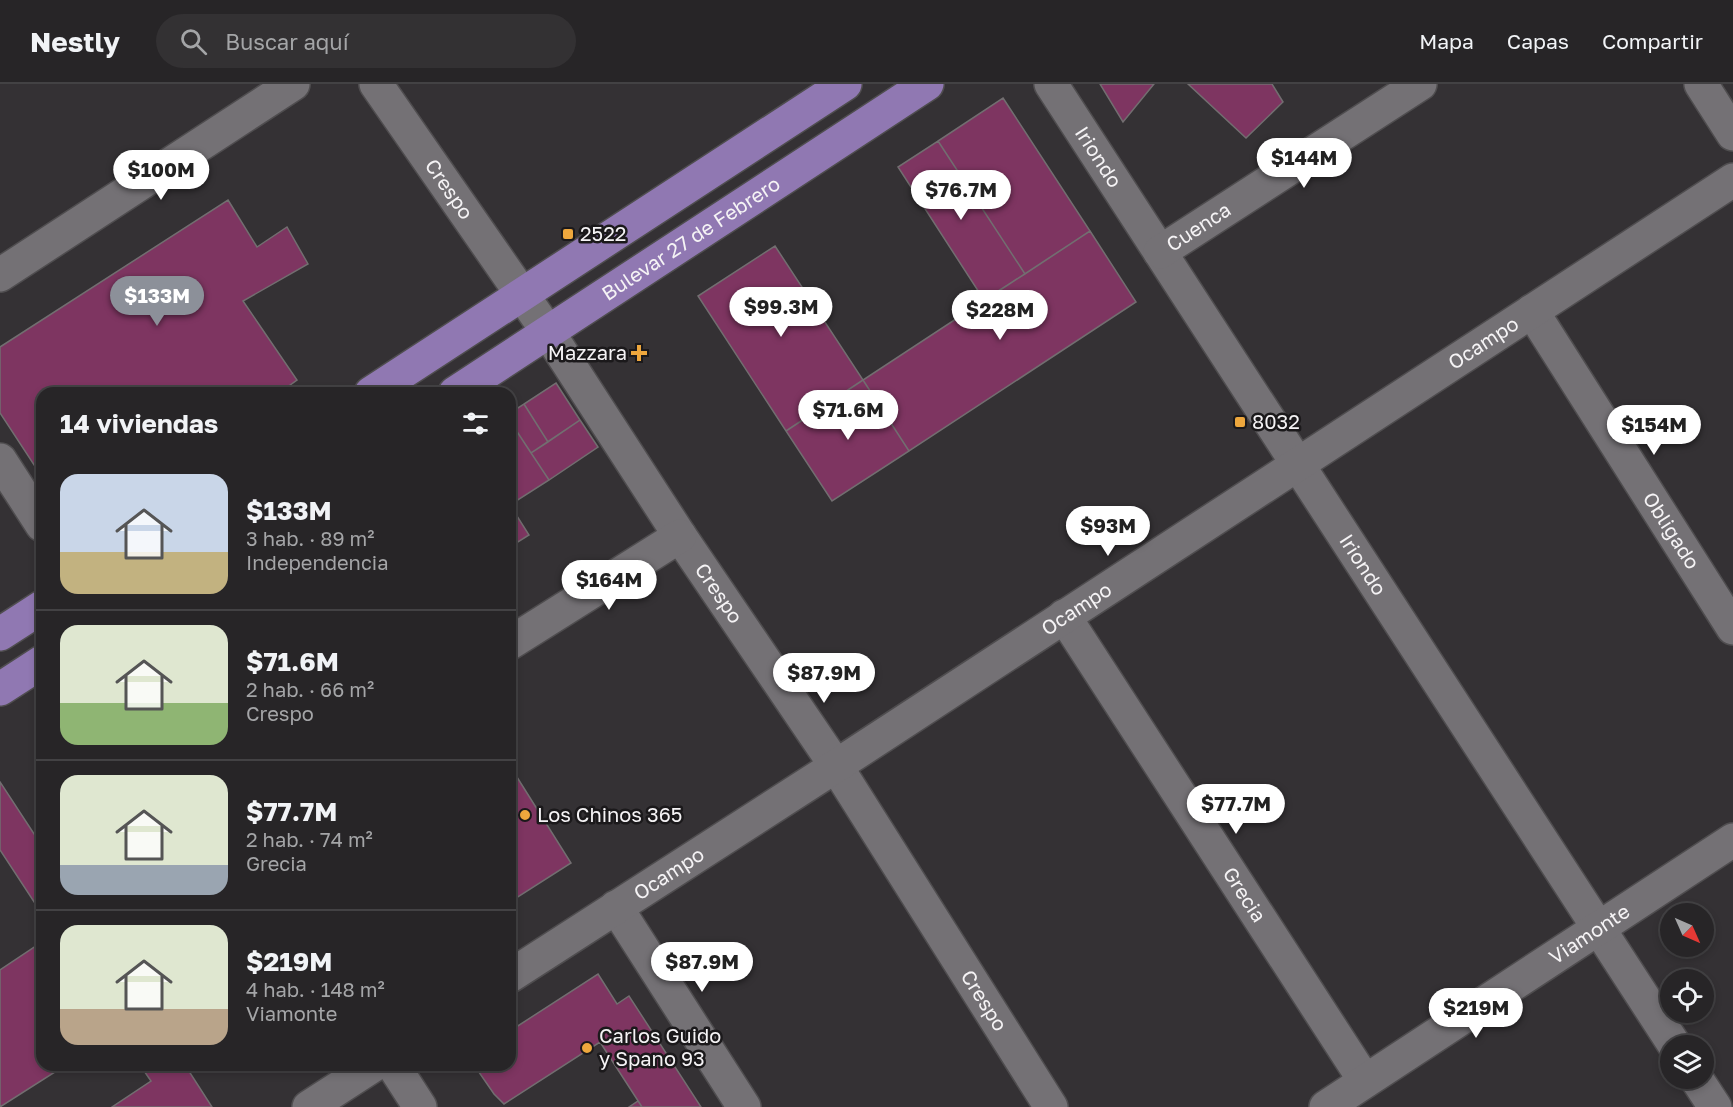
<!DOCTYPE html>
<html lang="es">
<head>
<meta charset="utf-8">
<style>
	:root { --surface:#272527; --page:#333133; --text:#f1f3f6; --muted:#a4a5a7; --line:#434244; --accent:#8c9099 }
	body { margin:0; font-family:"Golos Text",sans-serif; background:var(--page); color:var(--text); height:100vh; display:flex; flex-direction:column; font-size:22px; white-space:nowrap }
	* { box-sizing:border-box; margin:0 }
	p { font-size:20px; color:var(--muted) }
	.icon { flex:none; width:33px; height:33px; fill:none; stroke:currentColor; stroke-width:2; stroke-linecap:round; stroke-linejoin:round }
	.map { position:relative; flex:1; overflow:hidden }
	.side { position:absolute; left:36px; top:303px; width:480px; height:684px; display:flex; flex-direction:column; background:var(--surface); border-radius:18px; box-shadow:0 3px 9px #0003,0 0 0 2px var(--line) }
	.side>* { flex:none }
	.needle { width:39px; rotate:135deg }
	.tools { position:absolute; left:1660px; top:819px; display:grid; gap:12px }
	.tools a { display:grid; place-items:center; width:54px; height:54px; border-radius:50%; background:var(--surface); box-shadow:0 3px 9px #0003,0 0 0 2px var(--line); font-size:30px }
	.price { position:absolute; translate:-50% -51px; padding:0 14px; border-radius:21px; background:#fff; color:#222; font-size:20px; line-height:39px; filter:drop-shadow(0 2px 3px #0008) }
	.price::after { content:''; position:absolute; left:50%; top:36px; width:18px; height:14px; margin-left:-9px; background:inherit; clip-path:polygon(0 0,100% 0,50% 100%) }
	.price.selected { background:var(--accent); color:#fff }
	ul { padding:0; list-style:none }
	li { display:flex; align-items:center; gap:18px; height:150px; padding:0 24px }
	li+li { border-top:2px solid var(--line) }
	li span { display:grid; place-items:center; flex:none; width:168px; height:120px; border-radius:18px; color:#555 }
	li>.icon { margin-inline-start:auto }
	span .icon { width:72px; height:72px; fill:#fffc; stroke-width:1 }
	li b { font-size:26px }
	h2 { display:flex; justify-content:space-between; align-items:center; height:72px; padding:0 24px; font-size:26px }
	header { display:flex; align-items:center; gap:36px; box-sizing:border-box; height:84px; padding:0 30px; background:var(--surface); border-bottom:2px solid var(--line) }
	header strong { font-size:28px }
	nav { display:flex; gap:33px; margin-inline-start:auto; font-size:21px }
	.search { width:420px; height:54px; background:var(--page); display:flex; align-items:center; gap:15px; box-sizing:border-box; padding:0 21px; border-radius:33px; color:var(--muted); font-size:22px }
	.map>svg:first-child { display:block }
	.building { fill:#7e3561; stroke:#726e70; stroke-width:1.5 }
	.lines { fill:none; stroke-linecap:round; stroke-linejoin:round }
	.minor-casing { stroke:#4f4d4f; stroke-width:36 }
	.major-casing { stroke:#4f4d4f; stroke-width:36 }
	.minor { stroke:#747175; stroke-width:33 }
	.major { stroke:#9078b2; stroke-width:33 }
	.poi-dot { fill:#eea73d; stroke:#1b191b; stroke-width:2 }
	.labels { text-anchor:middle; stroke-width:5; stroke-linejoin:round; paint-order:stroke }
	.street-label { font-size:20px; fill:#f5f3f5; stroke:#1b191b }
	.poi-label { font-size:20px; fill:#f5f3f5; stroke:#1b191b; text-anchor:start }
</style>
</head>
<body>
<header>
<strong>Nestly</strong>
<div class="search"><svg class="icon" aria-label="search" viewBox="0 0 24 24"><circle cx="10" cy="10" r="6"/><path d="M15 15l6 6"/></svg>Buscar aquí</div>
<nav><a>Mapa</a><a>Capas</a><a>Compartir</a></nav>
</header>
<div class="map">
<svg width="1733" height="1023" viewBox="0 0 1733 1023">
	<rect width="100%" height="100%" fill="#343134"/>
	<!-- building -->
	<path class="building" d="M1100 0H1154L1123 38Z
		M1188 0H1272L1283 18 1246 54Z
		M1003 14 1090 147 1025 190 938 57Z
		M938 57 1025 190 984 216 898 83Z
		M228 116 257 163 287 143 308 180 243 217 297 296 279 309H42V393L0 329V263Z
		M1090 147 1136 218 909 367 863 296Z
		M775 162 863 296 786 347 698 212Z
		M863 296 909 367 832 417 786 347Z
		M556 299 580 336 548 358 524 320Z
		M524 320 548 358 531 369 510 337V329Z
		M580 336 598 363 549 396 531 369Z
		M510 337 549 396 510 421Z
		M510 421 529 451 510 463Z
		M510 682 571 779 510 818Z
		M0 698 42 762V830L0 766Z
		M42 858V981H66L0 1023V886Z
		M598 890 617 920 629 912 701 1023H642L600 958 504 1020 494 1010 474 981H510V947Z
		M140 981H185L212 1023H112L151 997Z
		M638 1017 642 1023H629Z"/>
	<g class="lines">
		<defs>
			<g id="minor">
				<path id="s1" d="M376 0 548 248 680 452 836 682 1051 1023"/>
				<path id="s2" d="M1051 0 1675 962"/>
				<path d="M1701 0 1733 50"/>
				<path id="s3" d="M1160 168 1420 0"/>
				<path d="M0 191 293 0"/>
				<path id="s4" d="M1532 227 1733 544"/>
				<path d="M0 376 42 441"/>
				<path id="s5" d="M1064 532 1365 997"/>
				<path d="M510 559 680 452"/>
				<path d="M616 823 744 1023"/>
				<path id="s6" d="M510 892 836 682 1733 96"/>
				<path d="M393 981 420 1023"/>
				<path d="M1696 994 1715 1023"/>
				<path d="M309 1023 374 981"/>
				<path id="s7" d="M1326 1023 1733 756"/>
			</g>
			<g id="major">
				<path d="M371 309 845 0"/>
				<path id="s8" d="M455 309 927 0"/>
				<path d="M0 550 42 523"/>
				<path d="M0 605 42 578"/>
			</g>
		</defs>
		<!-- minor casing -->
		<use href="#minor" class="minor-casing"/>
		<!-- major casing -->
		<use href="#major" class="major-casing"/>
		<!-- minor -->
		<use href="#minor" class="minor"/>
		<!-- major -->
		<use href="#major" class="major"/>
	</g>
	<!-- markers -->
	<g class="poi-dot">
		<rect x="562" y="144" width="12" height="12" rx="3"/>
		<path d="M636 260h6v6h6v6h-6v6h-6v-6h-6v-6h6z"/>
		<rect x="1234" y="332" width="12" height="12" rx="3"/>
		<circle cx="525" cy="731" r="6"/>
		<circle cx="587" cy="964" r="6"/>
	</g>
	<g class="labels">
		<!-- street labels -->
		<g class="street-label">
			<text dy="7" stroke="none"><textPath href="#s2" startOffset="87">Iriondo</textPath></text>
			<text dy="7" stroke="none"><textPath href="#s1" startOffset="128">Crespo</textPath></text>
			<text dy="7" stroke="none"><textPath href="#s3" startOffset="46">Cuenca</textPath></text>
			<text dy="7" stroke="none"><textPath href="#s8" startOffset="282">Bulevar 27 de Febrero</textPath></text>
			<text dy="7" stroke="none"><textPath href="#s6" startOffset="1161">Ocampo</textPath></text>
			<text dy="7" stroke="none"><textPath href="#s4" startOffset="260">Obligado</textPath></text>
			<text dy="7" stroke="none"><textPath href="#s2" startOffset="573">Iriondo</textPath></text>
			<text dy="7" stroke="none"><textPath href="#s1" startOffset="614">Crespo</textPath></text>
			<text dy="7" stroke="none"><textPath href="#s6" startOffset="675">Ocampo</textPath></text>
			<text dy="7" stroke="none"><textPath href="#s6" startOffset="189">Ocampo</textPath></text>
			<text dy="7" stroke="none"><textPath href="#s5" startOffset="332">Grecia</textPath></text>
			<text dy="7" stroke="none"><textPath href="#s7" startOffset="315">Viamonte</textPath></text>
			<text dy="7" stroke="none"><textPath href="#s1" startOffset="1100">Crespo</textPath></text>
		</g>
		<!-- poi labels -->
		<g class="poi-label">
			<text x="580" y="157">2522</text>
			<text x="627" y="276" text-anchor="end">Mazzara</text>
			<text x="1252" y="345">8032</text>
			<text x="537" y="738">Los Chinos 365</text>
			<text x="599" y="959">Carlos Guido<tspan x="599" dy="23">y Spano 93</tspan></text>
		</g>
	</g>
</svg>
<div class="tools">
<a><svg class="needle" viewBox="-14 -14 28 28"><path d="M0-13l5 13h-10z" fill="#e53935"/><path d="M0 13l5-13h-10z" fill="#a4a5a7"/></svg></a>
<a><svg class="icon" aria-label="locate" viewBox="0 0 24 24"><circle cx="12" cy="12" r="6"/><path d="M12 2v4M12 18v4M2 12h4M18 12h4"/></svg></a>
<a><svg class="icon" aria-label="layers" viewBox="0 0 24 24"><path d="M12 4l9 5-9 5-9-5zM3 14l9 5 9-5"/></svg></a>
</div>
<b class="price" style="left:1304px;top:105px">$144M</b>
<b class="price" style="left:161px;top:117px">$100M</b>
<b class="price" style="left:961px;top:137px">$76.7M</b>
<b class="price selected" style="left:157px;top:243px">$133M</b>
<b class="price" style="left:781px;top:254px">$99.3M</b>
<b class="price" style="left:1000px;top:257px">$228M</b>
<b class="price" style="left:848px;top:357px">$71.6M</b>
<b class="price" style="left:1654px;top:372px">$154M</b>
<b class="price" style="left:1108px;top:473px">$93M</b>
<b class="price" style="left:609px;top:527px">$164M</b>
<b class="price" style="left:824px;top:620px">$87.9M</b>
<b class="price" style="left:1236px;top:751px">$77.7M</b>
<b class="price" style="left:702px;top:909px">$87.9M</b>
<b class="price" style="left:1476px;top:955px">$219M</b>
<section class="side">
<h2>14 viviendas<svg class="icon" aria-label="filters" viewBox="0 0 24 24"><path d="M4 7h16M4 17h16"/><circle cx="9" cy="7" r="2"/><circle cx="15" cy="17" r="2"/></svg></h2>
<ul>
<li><span style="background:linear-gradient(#c9d6e8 65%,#c2b280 0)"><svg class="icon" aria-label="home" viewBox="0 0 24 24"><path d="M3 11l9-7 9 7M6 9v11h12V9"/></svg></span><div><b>$133M</b><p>3 hab. · 89 m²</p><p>Independencia</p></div></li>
<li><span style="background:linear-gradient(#dfe7d0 65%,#8fb573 0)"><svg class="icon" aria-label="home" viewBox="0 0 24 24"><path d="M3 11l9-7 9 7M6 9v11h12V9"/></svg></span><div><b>$71.6M</b><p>2 hab. · 66 m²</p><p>Crespo</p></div></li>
<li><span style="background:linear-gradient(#dfe7d0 75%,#9aa5b1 0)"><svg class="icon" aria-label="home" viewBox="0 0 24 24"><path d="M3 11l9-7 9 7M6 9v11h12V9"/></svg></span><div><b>$77.7M</b><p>2 hab. · 74 m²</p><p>Grecia</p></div></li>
<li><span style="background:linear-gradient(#dfe7d0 70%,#b9a48a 0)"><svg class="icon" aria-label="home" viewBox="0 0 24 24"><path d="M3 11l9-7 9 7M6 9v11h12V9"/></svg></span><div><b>$219M</b><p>4 hab. · 148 m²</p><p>Viamonte</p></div></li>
</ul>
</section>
</div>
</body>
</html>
